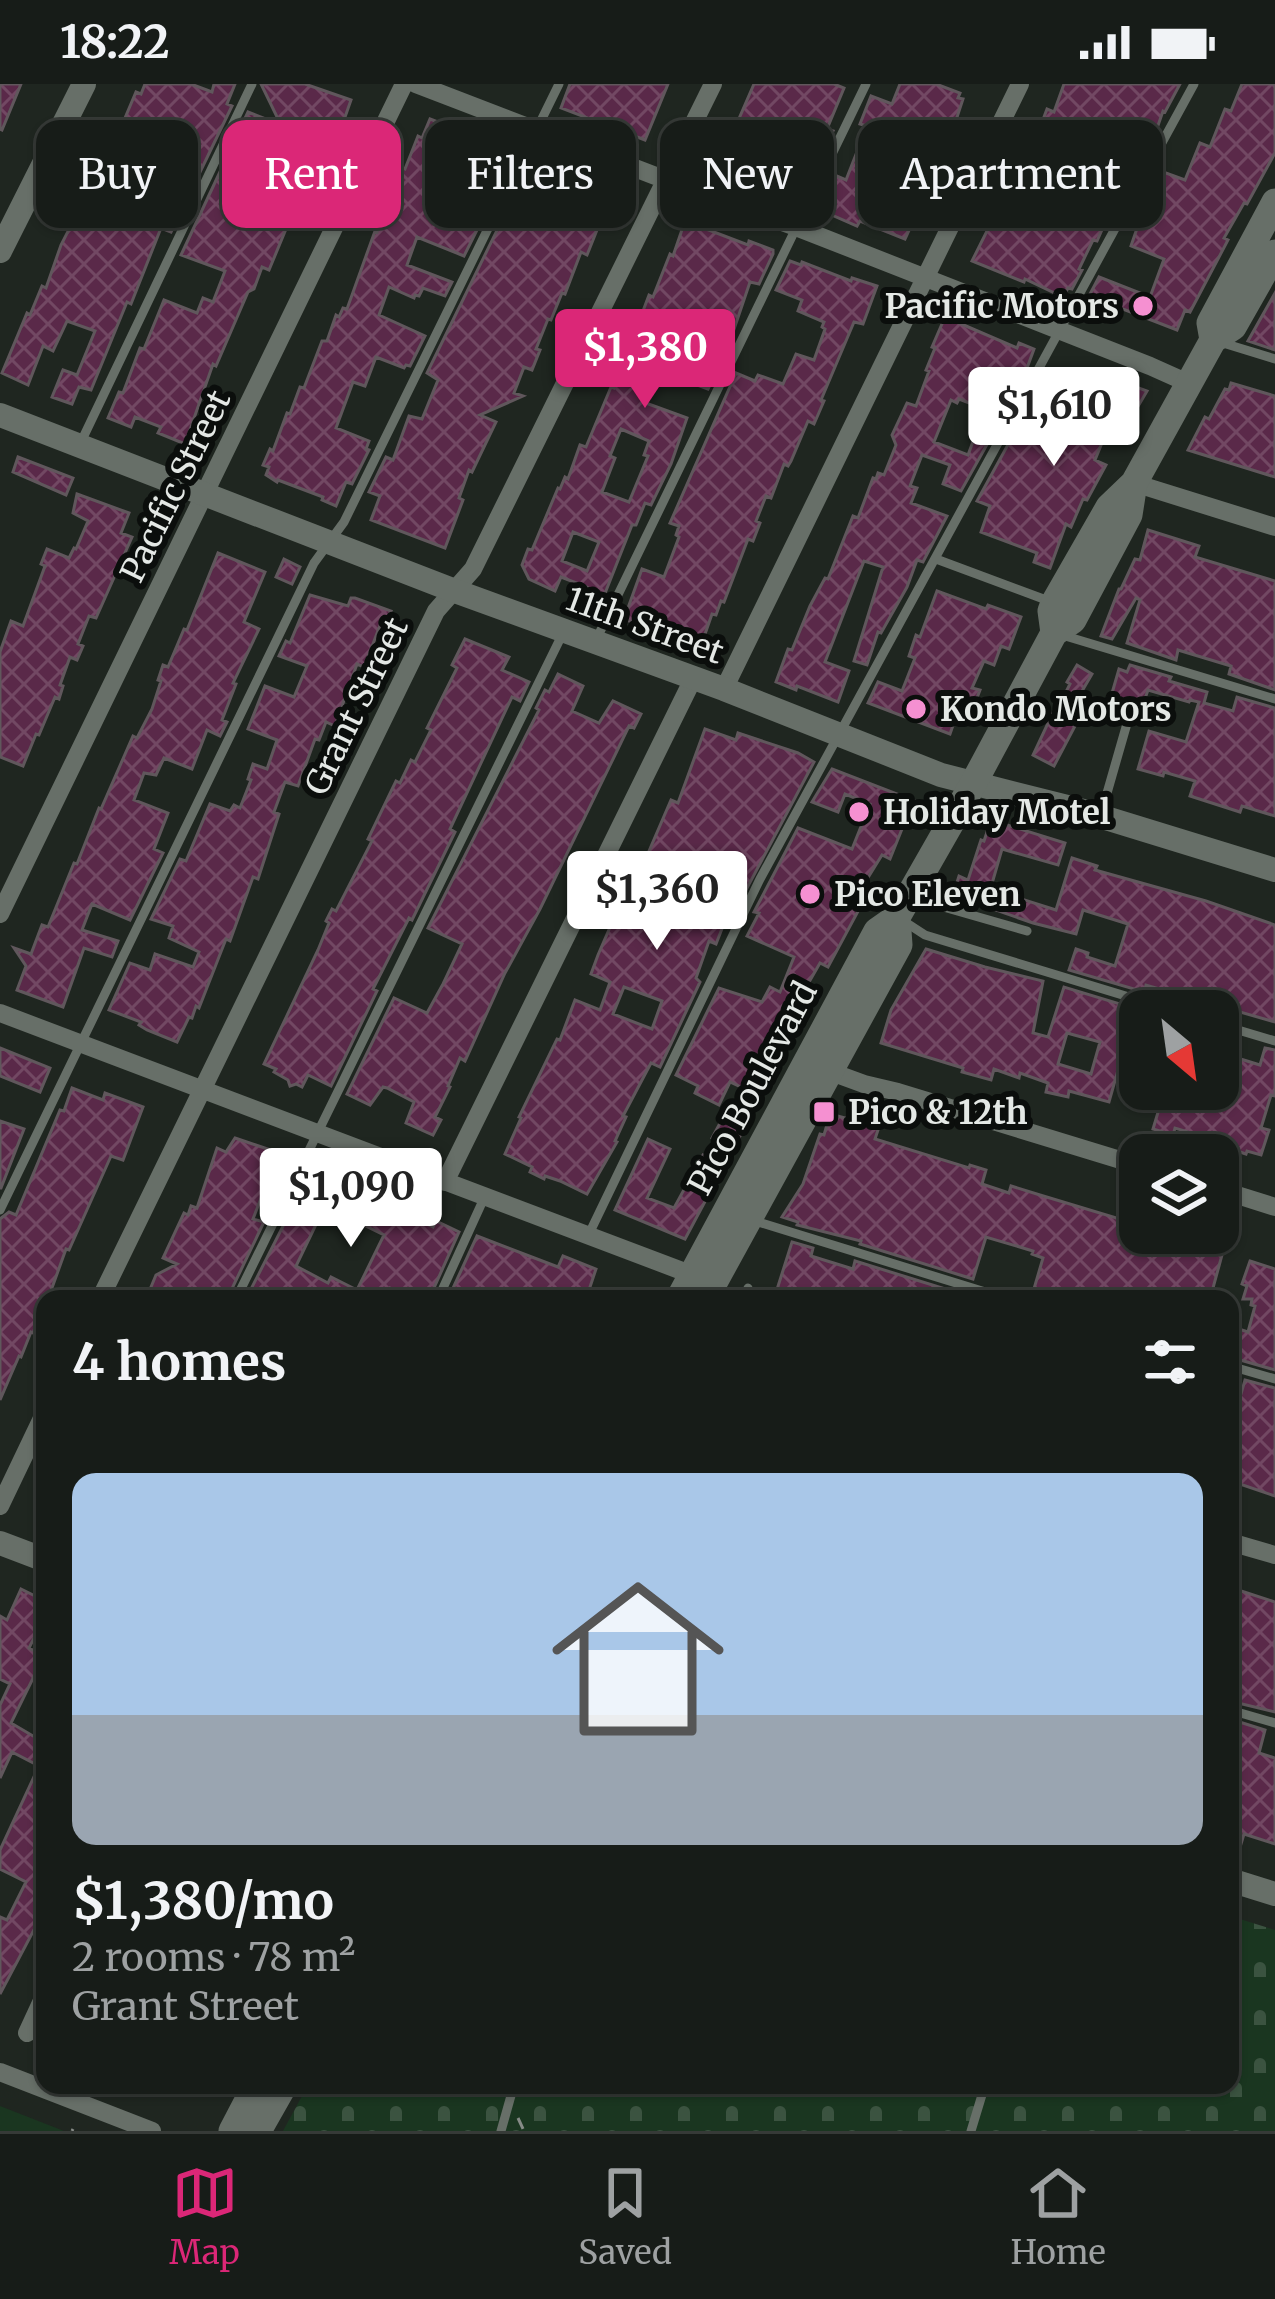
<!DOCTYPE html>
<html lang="en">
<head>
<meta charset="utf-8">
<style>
	:root { --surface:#171c18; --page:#242925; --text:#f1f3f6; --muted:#9ea1a2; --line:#363a37; --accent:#db2777 }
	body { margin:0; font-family:Merriweather,serif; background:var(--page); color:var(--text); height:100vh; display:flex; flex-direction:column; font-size:45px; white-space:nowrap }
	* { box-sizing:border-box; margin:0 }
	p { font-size:39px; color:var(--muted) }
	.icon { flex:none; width:66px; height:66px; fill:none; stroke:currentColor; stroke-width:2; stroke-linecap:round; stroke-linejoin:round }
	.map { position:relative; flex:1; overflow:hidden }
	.sheet { position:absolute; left:36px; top:1206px; width:1203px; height:804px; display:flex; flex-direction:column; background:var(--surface); border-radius:24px; box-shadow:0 3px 9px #0004,0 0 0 3px var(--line) }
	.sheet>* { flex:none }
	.hud { position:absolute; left:36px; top:36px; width:1203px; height:108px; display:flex; gap:24px }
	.needle { width:78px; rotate:151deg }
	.fabs { position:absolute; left:1119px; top:906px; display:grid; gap:24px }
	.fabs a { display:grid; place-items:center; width:120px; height:120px; border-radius:24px; background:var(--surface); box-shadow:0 3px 9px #0004,0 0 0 3px var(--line); font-size:60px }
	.price { position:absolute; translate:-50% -102px; padding:0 27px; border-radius:12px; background:#fff; color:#222; font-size:39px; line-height:78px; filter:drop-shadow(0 3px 6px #0008) }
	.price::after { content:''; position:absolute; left:50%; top:72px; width:36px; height:27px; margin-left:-18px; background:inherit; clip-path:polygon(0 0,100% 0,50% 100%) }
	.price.selected { background:var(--accent); color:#fff }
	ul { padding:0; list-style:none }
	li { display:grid; align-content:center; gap:24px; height:636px; padding:0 36px }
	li+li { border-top:3px solid var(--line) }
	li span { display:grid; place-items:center; height:372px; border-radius:24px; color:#555 }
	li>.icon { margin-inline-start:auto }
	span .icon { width:216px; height:216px; fill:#fffc; stroke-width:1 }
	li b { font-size:51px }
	h2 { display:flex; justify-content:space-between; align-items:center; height:144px; padding:0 36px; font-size:51px }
	.pill { padding:0 42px; border-radius:24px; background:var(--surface); box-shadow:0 3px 9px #0004,0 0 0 3px var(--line); font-size:42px; line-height:108px }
	.pill.selected { background:var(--accent); color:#fff }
	.status { display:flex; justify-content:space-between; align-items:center; height:84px; padding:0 60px; background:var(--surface); direction:ltr }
	.status svg { height:33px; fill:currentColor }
	.menu { display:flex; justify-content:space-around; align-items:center; height:168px; border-top:3px solid var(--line); background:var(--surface); font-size:33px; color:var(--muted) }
	.menu a { display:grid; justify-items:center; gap:6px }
	.menu .selected { color:var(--accent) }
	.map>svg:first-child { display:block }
	.green { fill:#1a3620 }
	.cemetery { fill:url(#cemetery-stones) }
	.building { fill:url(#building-cross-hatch); stroke:#60575c; stroke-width:3; fill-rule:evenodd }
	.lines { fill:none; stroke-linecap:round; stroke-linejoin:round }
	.path { stroke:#868b87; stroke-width:3; stroke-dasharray:12 6; stroke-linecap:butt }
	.service { stroke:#676f68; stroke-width:9 }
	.minor { stroke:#676f68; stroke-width:18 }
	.tertiary { stroke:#676f68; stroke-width:24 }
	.secondary { stroke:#676f68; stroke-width:27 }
	.poi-dot { fill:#f590d1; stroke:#0b0e0c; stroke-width:4.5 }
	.labels { text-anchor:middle; stroke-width:12; stroke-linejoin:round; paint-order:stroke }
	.poi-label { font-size:33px; font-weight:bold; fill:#e4e8e5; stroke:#0b0e0c; text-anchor:start }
	.street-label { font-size:33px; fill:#e4e8e5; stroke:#0b0e0c }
</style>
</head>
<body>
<div class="status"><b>18:22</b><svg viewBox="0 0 49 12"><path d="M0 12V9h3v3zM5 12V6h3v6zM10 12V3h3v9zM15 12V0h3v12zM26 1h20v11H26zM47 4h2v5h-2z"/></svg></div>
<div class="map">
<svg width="1275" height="2047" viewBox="0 0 1275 2047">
	<defs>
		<pattern id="cemetery-stones" width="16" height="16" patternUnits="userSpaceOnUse" patternTransform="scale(3)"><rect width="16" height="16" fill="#1a3620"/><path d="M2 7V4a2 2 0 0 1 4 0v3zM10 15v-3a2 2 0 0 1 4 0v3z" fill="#3b5340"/></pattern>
		<pattern id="building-cross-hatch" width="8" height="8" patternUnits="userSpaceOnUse" patternTransform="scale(3)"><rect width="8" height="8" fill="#5a2949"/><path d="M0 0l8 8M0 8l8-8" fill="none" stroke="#724863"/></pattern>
	</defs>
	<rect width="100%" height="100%" fill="#1f2620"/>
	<!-- green -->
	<path class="green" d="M0 2022 64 2047H0Z"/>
	<!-- cemetery -->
	<path class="cemetery" d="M1230 1832 1275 1846V2047H283L308 2001H1230Z"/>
	<!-- building -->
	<path class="building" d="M0 0H21L2 46 0 45Z
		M145 0H191L212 8 214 0H235L227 20 232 22 171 148 161 144 131 220 127 218 91 306 79 303 72 320 52 313 63 286 77 291 95 247 67 237 53 267 43 262 28 301 2 289 27 229 30 231 42 202 46 204 61 161 82 120 85 121 99 84 103 86 136 8 141 10Z
		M261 0H305L351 16 344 36 340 35 315 95 308 92 269 186 262 183 254 205 248 208 216 282 213 280 185 360 158 349 161 343 135 333 131 343 108 334 119 308 123 309 140 264 144 265 164 216 197 229 203 214 213 218 225 187 181 171 248 28 281 41Z
		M570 0H668L645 56 561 24Z
		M754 0H834L844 4 827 45 833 47 805 105 722 74Z
		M900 0H936L960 9 958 14 963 15 943 76 930 71 913 127 917 129 905 155 860 137 857 142 816 124 832 90 846 96 867 42 860 40 871 12 892 20Z
		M1064 0H1180L1165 28 1163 27 1152 59 1121 115 1105 139 1097 157 1093 156 1079 185 1082 186 1072 205 1068 204 1063 213 1025 195 1024 198 972 177 1009 103 1014 105 1025 75 1072 92 1081 67 1038 49 1047 25 1054 28Z
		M1242 0H1275V69L1247 120 1244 119 1224 154 1228 156 1190 228 1185 226 1177 246 1089 212 1099 193 1150 213 1164 175 1131 162 1144 124 1138 122 1158 86 1185 96 1200 59 1210 63 1225 25 1231 27Z
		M430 35 516 68 464 172 417 153 407 181 452 198 445 212 423 204 419 212 415 211 414 214 389 203 379 231 425 252 410 282 406 281 404 284 376 273 365 302 353 298 336 344 369 357 366 365 369 366 352 400 346 398 336 422 322 416 323 413 278 396 277 398 266 391 269 383 263 381 270 365 273 367 287 329 290 330 300 303 304 304 322 257H327L336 231 339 233 343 224 347 225 375 147 377 148 398 102 396 101 403 84 405 85 418 52 422 54Z
		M532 75 591 98 587 108 609 116 587 171 581 168 565 210 562 209 551 236 548 235 536 265 540 266 532 286 524 283 514 309 523 312 480 331 496 338 472 388 469 386 459 414 463 416 445 464 371 436 380 412 369 408 386 373 393 376 409 332 422 335 438 296 427 289Z
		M685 137 748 161 749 157 773 166V170L759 200 750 198 727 266 708 305 655 285 643 318 687 334 671 380 651 421 645 419 636 441H632L598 527 580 520 587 503 561 493 555 507 529 495 522 481 528 465 532 466 558 404 560 405 565 393 568 395 580 361 586 363 611 303 614 304 649 211 653 213 670 170 673 172ZM621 345 649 357 644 371 648 372 629 418 602 408 615 374 610 372ZM573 448 599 458 587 487 562 477Z
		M790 177 801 181 802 178 851 197 852 194 877 202 863 240 854 238 821 316 824 317 814 340 808 337 791 377 788 382 784 380 771 414 766 412 756 437 760 439 753 457 748 455 724 518 721 517 716 531 712 530 704 553 701 557 697 556 695 562 624 535 642 485 664 493 679 453 676 451 679 442 670 439 736 289 755 297 758 291 783 300 796 270 814 276 825 245 822 243 824 238 798 227 802 216 776 206Z
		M1275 209V266L1248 257Z
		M945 233 1017 264 1019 259 1034 265 1023 295 1020 301 1015 299 999 339 961 407 943 400 950 381 922 371 910 402 917 404 911 419 947 432 923 478 917 476 907 503 881 549 878 548 867 581 854 577 883 483 864 477 825 578 849 587 838 618 797 602 796 606 776 598 788 565 792 566 810 522 825 494 828 495 853 432 858 434 873 394 876 395 878 389 884 391 896 361 892 351 907 319 916 322 929 287 926 286 935 264 932 263ZM959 315 985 325 968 371 934 358 951 316 957 319Z
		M1095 288 1147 307 1126 343 1111 337 1095 376 1106 381 1087 416 1083 415 1071 443 1066 440 1050 484 1034 478 1037 469 981 448 990 422 977 417 1016 346 1032 352 1046 318 1079 331Z
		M1231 299 1275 312V393L1188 366 1205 333 1209 335 1225 305 1229 306Z
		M18 373 73 394 66 411 13 388Z
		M77 410 129 429 121 449 132 453 96 534 89 532 78 560 83 562 77 576 70 573 60 601 63 602 59 615 55 613 39 651 36 650 23 682 0 673V568L11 537 23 542 45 482 41 480 47 465 69 474 74 464 76 465 88 437 73 429Z
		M1148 446 1199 462 1195 473 1275 497V606L1229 590 1231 582 1178 566 1176 576 1127 559 1140 516 1136 514 1112 555 1101 552 1119 505H1121L1135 475 1140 476Z
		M218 469 265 488 244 538 259 545 233 599 236 600 222 636 227 638 220 652 207 646 192 685 164 674 156 691 144 689 134 716 168 729 154 765 163 769 130 836 92 820 82 846 118 857 112 873 84 864 63 923 17 906 26 882 14 864 31 870 42 841 48 843 74 779 77 780 99 724 101 725 133 652 137 654 152 625 161 597 158 596 163 581 168 583 184 545 187 546Z
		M284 475 300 483 292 500 276 493Z
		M937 507 986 525 988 521 1021 533 1009 565 1001 562 994 581 984 577 972 604 980 606 970 632 958 627 950 650 868 619 878 598 902 607 915 574 909 572 916 551 920 553Z
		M310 511 348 522 351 514H355L391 527 384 541 381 539 364 583 357 580 335 642 326 638 319 656 315 655 298 702 285 698 274 728 279 730 258 795 253 793 230 857 226 855 199 924 196 922 192 934 189 933 177 958 147 946 139 941 141 938 109 926 130 879 150 886 155 870 193 883 199 868 169 854 173 842 151 835 180 775 186 777 210 720 230 727 234 721 240 724 251 696 248 695 253 680 267 685 277 656 248 645 265 602 294 613 307 582 279 572 286 557 290 559Z
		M465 555 509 573 502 586 529 598 520 617 512 613 450 745 455 748 412 836 409 834 373 905 377 907 331 1002 308 991 302 1003 296 1000 290 1002 288 996 274 988 276 985 264 980 318 866 329 839 326 837 332 825 336 827 372 757 368 755 396 697 400 699 411 676 415 678 431 646 427 644 457 584 452 581Z
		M1077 581 1092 590 1078 614 1087 619 1054 682 1033 671 1056 622 1058 624 1070 600 1067 598Z
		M1130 581 1171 593 1169 597 1207 608 1204 619 1233 627 1237 613 1275 624V732L1242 722 1240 728 1190 712 1195 697 1164 688 1163 692 1138 685 1149 647 1186 658 1199 618 1190 616 1189 618 1148 606 1139 632 1108 623 1119 585 1127 588Z
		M558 590 583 602 572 627 599 639 613 617 641 630 634 644 629 642 615 671 540 825 505 889 465 977 460 974 448 1002 450 1003 435 1033 441 1036 433 1051 406 1039 414 1018 387 1004 383 1003 370 1021 347 1010 394 914 427 929 443 900 462 860 428 844 539 626 536 624 545 606 549 608Z
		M705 645 736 656 738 649 798 669 814 678 738 821 732 819 716 860 709 857 696 894 700 898 660 983 651 979 623 1032 626 1033 615 1057 617 1058 587 1110 560 1097 545 1092 544 1095 530 1088 532 1083 505 1070 521 1034 519 1033 557 955 560 956 575 916 600 926 610 898 591 890 598 871 611 841 615 843 630 801 634 802 671 716 678 719ZM624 903 662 917 652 945 613 930Z
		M832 685 918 718 911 737 906 735 890 775 882 771 856 813 863 818 828 883 820 879 801 912 804 913 794 932 801 935 794 953 791 952 781 976 776 974 758 1011 730 998 719 1021 695 1009 698 1002 676 991 719 904 762 918 770 903 780 908 794 873 747 852 759 829 754 828 798 744 852 765 870 720 845 710 838 728 812 718Z
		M991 736 1065 759 1058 781 1002 765 991 803 1012 810V812L1056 826 1072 774 1097 782 1095 786 1206 817 1275 841V938L1146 901 1144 908 1069 886 1076 865 1088 869 1087 873 1115 882 1128 840 1083 826 1076 850 1033 839 953 811 959 792 968 796 981 756 984 757Z
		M926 865 985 883 1043 897 1033 949 1048 953 1064 903 1140 926V954L1135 952 1140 985 1120 979 1109 1018 1069 1007 1068 1013 1046 1008 1048 999 1020 989 1019 994 994 985 991 996 962 988 963 984 881 959 891 926ZM1067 949 1100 958 1091 990 1058 980Z
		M0 964 50 984 40 1008 0 992Z
		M1265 964 1275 966V1012L1271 1011 1261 1044 1269 1046 1261 1071 1247 1067 1246 1070 1231 1065 1232 1061 1175 1044 1173 1051 1153 1045 1165 1005H1180L1208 1014 1210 1005H1218V979L1221 969 1260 981Z
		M72 1004 103 1016 105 1009 143 1023 123 1076 111 1072 69 1166 66 1165 48 1215H45L44 1226 42 1225 33 1249 31 1248 21 1273 19 1272 0 1316V1135L9 1128 16 1131 60 1026 64 1027Z
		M726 1028 747 1039 732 1067 712 1054Z
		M830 1030 879 1043 875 1055 969 1084 970 1081 986 1086 982 1100 1009 1109 1011 1102 1040 1111 1140 1141V1149H1145L1144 1152 1174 1161 1175 1156 1222 1171 1210 1215H1073L1053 1208 1050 1215H1031L1043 1174 1032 1170 1033 1167 986 1153 973 1195 860 1160 861 1157 797 1141 798 1138 782 1133 803 1100 820 1050 824 1051Z
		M0 1037 24 1045 1 1104H0Z
		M235 1054 291 1073 284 1091 272 1086 253 1135 264 1138 227 1215H146L156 1191 177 1180 163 1174 184 1129 188 1131 191 1122 197 1124 217 1064 226 1068Z
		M648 1055 670 1065 647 1114 674 1124 703 1071 724 1082 685 1155 615 1126Z
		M310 1089 373 1120 375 1114 433 1143 436 1137 459 1148 429 1215H412L390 1204 384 1215H246ZM322 1128 344 1139 347 1133 384 1151 357 1206 331 1193 328 1199 296 1182Z
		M477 1152 558 1183 563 1172 596 1185 586 1215H448Z
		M792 1158 813 1164 811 1172 853 1185 855 1177 968 1212 967 1215H774Z
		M1250 1177 1275 1185V1286L1230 1273V1242L1248 1248 1255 1222 1251 1221 1252 1215H1243L1247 1202 1242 1200Z
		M1245 1296 1275 1304V1412L1234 1398 1235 1394 1230 1392V1307L1241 1310Z
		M21 1505 45 1517V1532L29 1564 44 1572 11 1639 45 1659V1710L40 1720 45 1723V1825L0 1910V1833L7 1836 26 1798 0 1785V1766L39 1682 12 1668 0 1694V1621L10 1600 0 1595V1532L7 1536Z
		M1235 1505 1275 1518V1628L1230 1617V1523Z
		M1230 1635 1265 1646 1259 1669 1275 1674V1760L1244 1750 1235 1780H1230Z"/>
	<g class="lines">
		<!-- path -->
		<path class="path" d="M518 2034 524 2047
			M72 2047 73 2045"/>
		<!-- service -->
		<path class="service" d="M1223 259 1275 275
			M81 358 252 0
			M936 475 1049 517
			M1062 551 1275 615
			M596 556 866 0
			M1101 730 1126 643
			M915 812 940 822 1027 847
			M902 836 925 851 1175 927
			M1218 940 1275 957
			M0 1126 314 479 344 438 559 0
			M755 1137 1008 1215
			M588 1152 760 795 1194 0
			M236 1215 562 551
			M438 1215 485 1112
			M743 1215 748 1204
			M1230 1282 1275 1295
			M1230 1626 1275 1639
			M501 2047 514 2001
			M971 2047 985 2001"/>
		<!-- minor -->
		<path class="minor" d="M416 0 666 96 796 143 1150 282 1188 299
			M1134 399 1275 443
			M724 605 1020 0
			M0 830 404 0
			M0 929 698 1193
			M823 985 864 1000 898 1008 1140 1082
			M445 1098 693 595
			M1218 1105 1275 1123
			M100 1215 436 527 473 485 713 0
			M0 1422 45 1328
			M1230 1458 1275 1471
			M27 1949 45 1910
			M0 1988 152 2047"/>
		<!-- tertiary -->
		<path class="tertiary" d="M0 167 84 0
			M0 331 455 507 724 605 941 691 1083 727 1275 786
			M0 1459 45 1476
			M1230 1796 1275 1810"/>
		<!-- secondary -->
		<path class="secondary" d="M1213 256 1210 239 1275 118
			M1054 549 1051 527 1054 519 1109 423 1134 399 1213 256 1233 243 1275 169
			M679 1215 877 847 897 833 973 700 1054 549 1073 536 1129 431 1134 399
			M705 1215 899 861 897 833
			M232 2047 256 2001
			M258 2047 284 2001"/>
	</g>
	<!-- markers -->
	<g class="poi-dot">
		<circle cx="1143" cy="222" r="12"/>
		<circle cx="916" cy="625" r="12"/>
		<circle cx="859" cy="728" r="12"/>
		<circle cx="810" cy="810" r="12"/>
		<rect x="812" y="1016" width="24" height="24" rx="6"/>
	</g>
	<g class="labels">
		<!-- poi labels -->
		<g class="poi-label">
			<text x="1119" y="234" text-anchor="end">Pacific Motors</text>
			<text x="940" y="637">Kondo Motors</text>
			<text x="883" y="740">Holiday Motel</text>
			<text x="834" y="822">Pico Eleven</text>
			<text x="848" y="1040">Pico &amp; 12th</text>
		</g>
		<!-- street labels -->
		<g class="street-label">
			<text transform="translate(175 402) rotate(-64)" y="12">Pacific Street</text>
			<text transform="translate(645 541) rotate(20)" y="12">11th Street</text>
			<text transform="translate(356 622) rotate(-64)" y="12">Grant Street</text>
			<text transform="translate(752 1004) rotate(-62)" y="12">Pico Boulevard</text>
		</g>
	</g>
</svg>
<div class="fabs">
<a><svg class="needle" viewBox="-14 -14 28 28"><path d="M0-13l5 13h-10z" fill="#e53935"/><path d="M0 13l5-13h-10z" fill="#9ea1a2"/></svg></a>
<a><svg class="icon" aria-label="layers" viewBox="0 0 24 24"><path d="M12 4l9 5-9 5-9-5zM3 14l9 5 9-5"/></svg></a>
</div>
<b class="price selected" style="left:645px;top:327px">$1,380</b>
<b class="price" style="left:1054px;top:385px">$1,610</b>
<b class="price" style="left:657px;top:869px">$1,360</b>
<b class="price" style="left:351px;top:1166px">$1,090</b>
<div class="hud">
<a class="pill">Buy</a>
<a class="pill selected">Rent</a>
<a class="pill">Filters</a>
<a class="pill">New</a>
<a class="pill">Apartment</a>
</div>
<section class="sheet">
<h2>4 homes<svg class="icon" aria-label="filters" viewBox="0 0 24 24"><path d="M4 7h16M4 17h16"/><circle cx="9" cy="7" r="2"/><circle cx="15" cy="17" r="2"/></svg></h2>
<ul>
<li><span style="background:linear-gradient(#a9c7e8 65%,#9aa5b1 0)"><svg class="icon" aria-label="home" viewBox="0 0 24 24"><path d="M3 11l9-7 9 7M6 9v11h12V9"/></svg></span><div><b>$1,380/mo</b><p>2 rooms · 78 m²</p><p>Grant Street</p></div></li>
</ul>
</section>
</div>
<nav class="menu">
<a class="selected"><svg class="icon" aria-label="map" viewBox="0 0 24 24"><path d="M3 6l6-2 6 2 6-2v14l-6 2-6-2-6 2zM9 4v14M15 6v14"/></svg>Map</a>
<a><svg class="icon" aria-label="saved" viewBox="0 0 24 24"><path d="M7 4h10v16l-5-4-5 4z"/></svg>Saved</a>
<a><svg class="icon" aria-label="home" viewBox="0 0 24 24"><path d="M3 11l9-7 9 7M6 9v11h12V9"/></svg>Home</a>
</nav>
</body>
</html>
